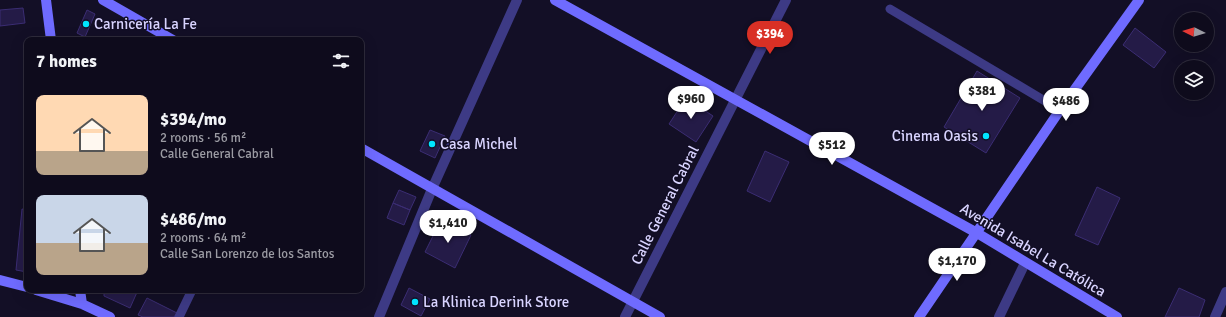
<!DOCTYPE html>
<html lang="en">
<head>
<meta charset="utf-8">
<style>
	:root { --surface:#0e0b1c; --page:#1c1929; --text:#f1f3f6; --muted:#9b9ba3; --line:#2e2b3b; --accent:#d93025 }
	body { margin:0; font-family:Signika,sans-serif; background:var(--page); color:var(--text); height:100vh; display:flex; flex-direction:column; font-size:15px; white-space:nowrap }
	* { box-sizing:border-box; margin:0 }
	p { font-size:13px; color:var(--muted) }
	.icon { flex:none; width:22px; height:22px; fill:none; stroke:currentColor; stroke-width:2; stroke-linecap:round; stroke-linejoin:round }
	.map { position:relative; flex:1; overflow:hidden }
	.sheet { position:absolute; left:24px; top:37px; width:340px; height:256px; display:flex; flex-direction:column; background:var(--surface); border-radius:8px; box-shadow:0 4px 16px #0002,0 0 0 1px var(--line) }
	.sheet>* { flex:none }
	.needle { width:26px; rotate:275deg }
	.buttons { position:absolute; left:1174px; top:12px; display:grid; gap:8px }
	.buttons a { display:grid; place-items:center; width:40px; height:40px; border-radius:50%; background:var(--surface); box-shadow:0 4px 16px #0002,0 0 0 1px var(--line); font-size:20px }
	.price { position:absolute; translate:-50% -34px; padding:0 9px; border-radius:14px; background:#fff; color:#222; font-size:13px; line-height:26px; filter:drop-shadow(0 1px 2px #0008) }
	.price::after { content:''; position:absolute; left:50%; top:24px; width:12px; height:9px; margin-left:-6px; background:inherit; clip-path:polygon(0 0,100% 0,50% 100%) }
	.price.on { background:var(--accent); color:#fff }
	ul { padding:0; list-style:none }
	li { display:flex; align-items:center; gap:12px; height:100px; padding:0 12px }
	li span { display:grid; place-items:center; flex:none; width:112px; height:80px; border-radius:8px; color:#555 }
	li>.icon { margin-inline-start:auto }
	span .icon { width:48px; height:48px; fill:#fffc; stroke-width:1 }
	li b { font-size:17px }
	h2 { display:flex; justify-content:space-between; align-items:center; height:48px; padding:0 12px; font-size:17px }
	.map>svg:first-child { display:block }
	.building { fill:#241b47; stroke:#3b2d73 }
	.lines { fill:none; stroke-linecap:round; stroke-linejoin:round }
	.lane { stroke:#3d3a85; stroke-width:9 }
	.street { stroke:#3d3a85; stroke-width:10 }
	.secondary { stroke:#6f6bff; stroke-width:10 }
	.poi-dot { fill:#00e5ff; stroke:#130f26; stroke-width:1.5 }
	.labels { text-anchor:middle; stroke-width:3; stroke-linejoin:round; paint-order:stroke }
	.poi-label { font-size:15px; fill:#d9d4ff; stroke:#130f26; text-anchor:start }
	.street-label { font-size:15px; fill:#d9d4ff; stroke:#130f26 }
</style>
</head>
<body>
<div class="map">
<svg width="1226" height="317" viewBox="0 0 1226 317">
	<rect width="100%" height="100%" fill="#130f26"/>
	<!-- building -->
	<path class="building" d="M23 8 25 23 0 26V10Z
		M87 10 95 14 85 37 77 33Z
		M1135 28 1166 52 1154 68 1123 45Z
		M977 71 1020 98 986 153 944 127Z
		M686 98 713 116 696 142 669 124Z
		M430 130 445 136 435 158 420 151Z
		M765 151 789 162 770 202 747 191Z
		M1097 187 1120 198 1098 245 1075 235Z
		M399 190 416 197 410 210 393 203Z
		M393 203 410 210 404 225 387 218Z
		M22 209 27 210V272L16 270Z
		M441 220 471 235 455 268 425 252Z
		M409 288 430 299 421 316 401 305Z
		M1179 288 1205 300 1199 317H1165Z
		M104 290H138L130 308 104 296Z
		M147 298 177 313 174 317H143L138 315Z"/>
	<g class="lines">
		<!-- lane -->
		<path class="lane" d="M890 9 1060 110
			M179 317 192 290"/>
		<!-- street -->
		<path class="street" d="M379 317 432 189 517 0
			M625 317 786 0
			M999 317 1025 263
			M1215 317 1226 292"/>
		<!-- secondary -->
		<path class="secondary" d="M46 0 51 40
			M103 0 173 40
			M555 0 977 233 1117 317
			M361 148 660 317
			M0 280 27 287
			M36 290 82 304 110 317
			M80 290 82 304
			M919 317 1060 110 1139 0"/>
	</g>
	<!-- markers -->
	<g class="poi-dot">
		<circle cx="86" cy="24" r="4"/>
		<circle cx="986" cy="136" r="4"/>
		<circle cx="432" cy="144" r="4"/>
		<circle cx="415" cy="302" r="4"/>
	</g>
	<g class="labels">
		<!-- poi labels -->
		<g class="poi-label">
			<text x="94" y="29">Carnicería La Fe</text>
			<text x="978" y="141" text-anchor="end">Cinema Oasis</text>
			<text x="440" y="149">Casa Michel</text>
			<text x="423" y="307">La Klinica Derink Store</text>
		</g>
		<!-- street labels -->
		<g class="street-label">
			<text transform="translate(665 205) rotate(-63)" y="5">Calle General Cabral</text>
			<text transform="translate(1033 250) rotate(31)" y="5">Avenida Isabel La Católica</text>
		</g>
	</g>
</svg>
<div class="buttons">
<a><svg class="needle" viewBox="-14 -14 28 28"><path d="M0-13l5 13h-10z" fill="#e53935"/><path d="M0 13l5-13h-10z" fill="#9b9ba3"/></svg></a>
<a><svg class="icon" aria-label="layers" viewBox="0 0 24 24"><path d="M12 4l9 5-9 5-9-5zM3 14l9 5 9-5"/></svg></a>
</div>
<b class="price on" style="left:770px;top:55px">$394</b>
<b class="price" style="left:982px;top:112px">$381</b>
<b class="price" style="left:691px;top:120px">$960</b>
<b class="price" style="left:1066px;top:122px">$486</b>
<b class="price" style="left:832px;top:166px">$512</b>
<b class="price" style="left:448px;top:244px">$1,410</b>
<b class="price" style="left:957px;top:282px">$1,170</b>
<section class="sheet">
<h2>7 homes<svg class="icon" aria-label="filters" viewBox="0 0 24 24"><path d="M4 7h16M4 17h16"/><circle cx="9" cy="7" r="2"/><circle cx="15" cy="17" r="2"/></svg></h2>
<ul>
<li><span style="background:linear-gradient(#ffd9b3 70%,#b9a48a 0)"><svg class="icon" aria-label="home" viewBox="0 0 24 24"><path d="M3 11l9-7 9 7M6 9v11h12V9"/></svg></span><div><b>$394/mo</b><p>2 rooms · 56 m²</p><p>Calle General Cabral</p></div></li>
<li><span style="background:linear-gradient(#c9d6e8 60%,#b9a48a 0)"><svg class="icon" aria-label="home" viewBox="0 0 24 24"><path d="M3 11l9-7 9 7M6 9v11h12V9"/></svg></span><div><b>$486/mo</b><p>2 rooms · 64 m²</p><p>Calle San Lorenzo de los Santos</p></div></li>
</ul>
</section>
</div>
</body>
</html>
